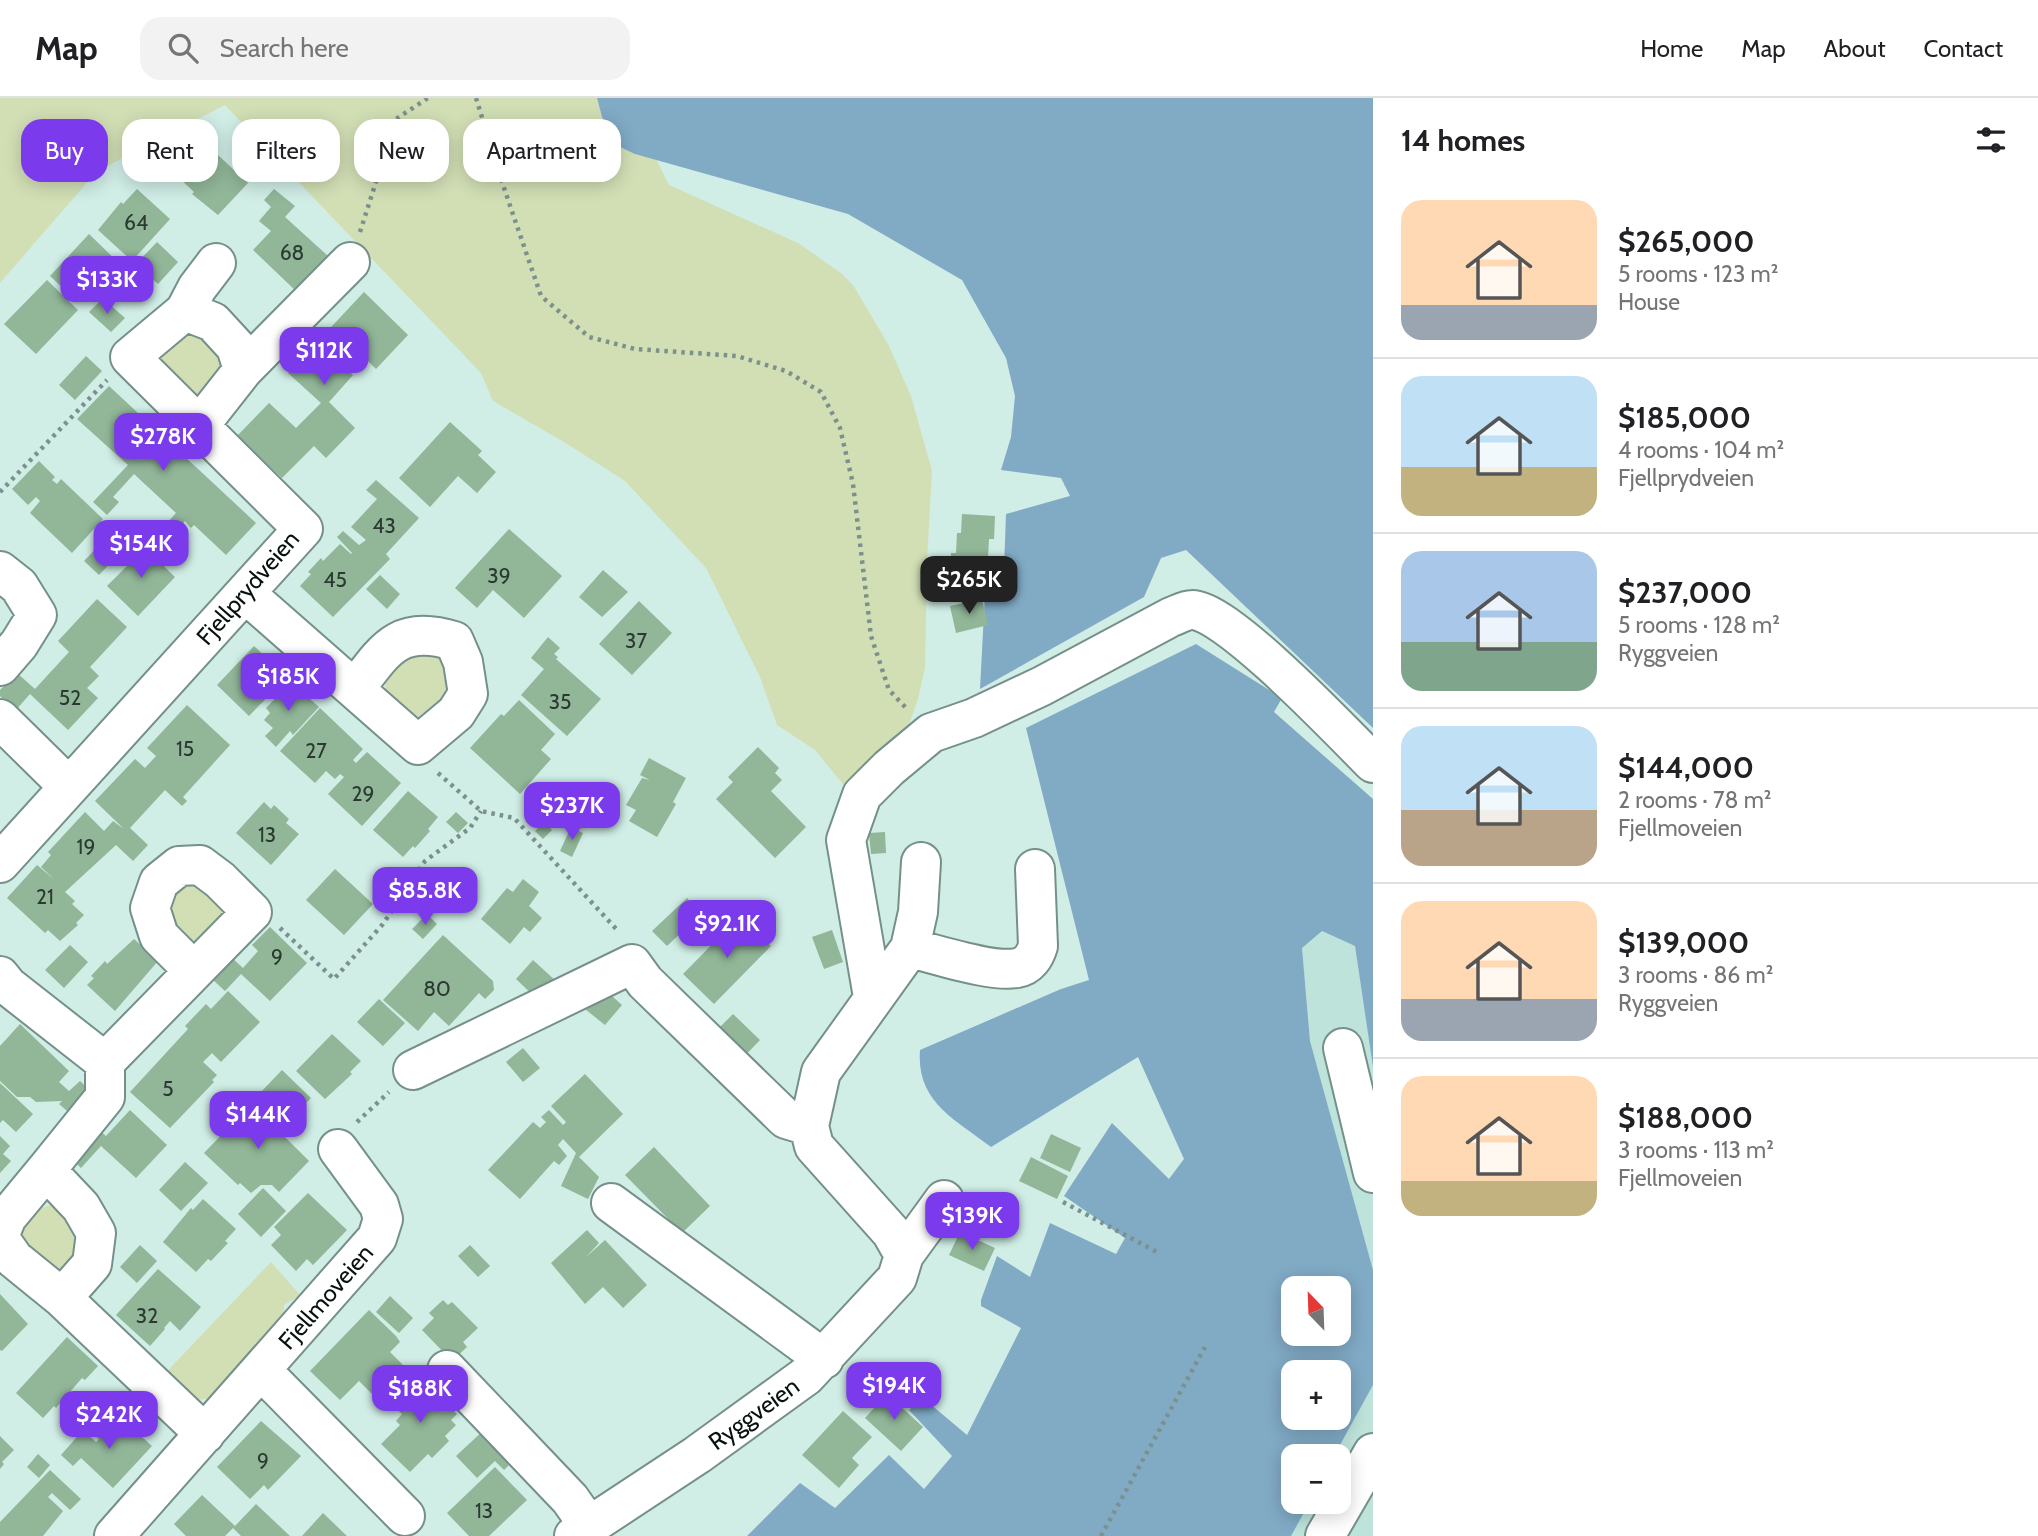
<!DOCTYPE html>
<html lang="en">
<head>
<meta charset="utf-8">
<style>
	:root { --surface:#fff; --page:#f2f2f2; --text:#202124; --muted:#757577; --line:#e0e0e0; --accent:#7c3aed }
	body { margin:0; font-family:Cabin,sans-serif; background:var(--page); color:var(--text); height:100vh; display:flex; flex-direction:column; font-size:26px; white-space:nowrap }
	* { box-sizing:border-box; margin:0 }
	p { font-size:23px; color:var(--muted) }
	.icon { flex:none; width:38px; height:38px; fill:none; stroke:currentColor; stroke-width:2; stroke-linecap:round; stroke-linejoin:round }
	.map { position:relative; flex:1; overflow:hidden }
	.panel { display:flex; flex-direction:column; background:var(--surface); width:665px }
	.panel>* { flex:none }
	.banner { position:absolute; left:21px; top:21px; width:665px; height:63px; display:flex; gap:14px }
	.needle { width:46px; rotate:337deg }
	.fabs { position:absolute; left:1281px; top:1178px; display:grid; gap:14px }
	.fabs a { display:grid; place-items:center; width:70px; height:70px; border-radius:14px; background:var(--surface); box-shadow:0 4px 18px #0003; font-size:35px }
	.price { position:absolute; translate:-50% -60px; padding:0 16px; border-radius:14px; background:var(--accent); color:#fff; font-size:23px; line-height:46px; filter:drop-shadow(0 2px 4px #0008) }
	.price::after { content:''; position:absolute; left:50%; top:42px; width:21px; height:16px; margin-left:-10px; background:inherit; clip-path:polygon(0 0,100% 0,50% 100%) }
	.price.active { background:#222; color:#fff }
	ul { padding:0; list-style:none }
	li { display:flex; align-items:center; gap:21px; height:175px; padding:0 28px }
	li+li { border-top:2px solid var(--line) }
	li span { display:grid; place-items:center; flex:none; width:196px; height:140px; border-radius:21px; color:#555 }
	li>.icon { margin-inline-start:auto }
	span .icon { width:84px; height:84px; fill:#fffc; stroke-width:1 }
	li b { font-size:30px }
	h2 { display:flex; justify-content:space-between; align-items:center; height:84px; padding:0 28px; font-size:30px }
	.chip { padding:0 24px; border-radius:21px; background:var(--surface); box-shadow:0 4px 18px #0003; font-size:24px; line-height:63px }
	.chip.active { background:var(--accent); color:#fff }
	header { display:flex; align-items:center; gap:42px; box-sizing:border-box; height:98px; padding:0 35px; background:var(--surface); border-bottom:2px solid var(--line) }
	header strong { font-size:33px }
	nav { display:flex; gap:38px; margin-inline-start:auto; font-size:24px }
	.search { width:490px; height:63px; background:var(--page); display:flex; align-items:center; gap:18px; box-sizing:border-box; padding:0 24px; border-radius:21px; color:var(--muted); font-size:26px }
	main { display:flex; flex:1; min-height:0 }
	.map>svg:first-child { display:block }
	.built { fill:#bde3da }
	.green { fill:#d2dfb5 }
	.water { fill:#81aac5; fill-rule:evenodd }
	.building { fill:#91b698 }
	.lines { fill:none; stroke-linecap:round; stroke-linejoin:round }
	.minor-casing { stroke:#75908a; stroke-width:42 }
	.path { stroke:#7c918c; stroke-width:4.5; stroke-dasharray:3.5 5; stroke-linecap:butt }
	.minor { stroke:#fff; stroke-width:38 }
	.labels { text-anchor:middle; stroke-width:5; stroke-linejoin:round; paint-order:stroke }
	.number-label { font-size:21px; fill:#2a3a31 }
	.street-label { font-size:24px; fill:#07110f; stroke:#fff }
</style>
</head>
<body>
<header>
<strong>Map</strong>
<div class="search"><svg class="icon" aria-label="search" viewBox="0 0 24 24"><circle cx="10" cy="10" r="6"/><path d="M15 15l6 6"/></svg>Search here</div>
<nav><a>Home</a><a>Map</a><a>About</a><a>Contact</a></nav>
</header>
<main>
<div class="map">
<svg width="1373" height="1438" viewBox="0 0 1373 1438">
	<rect width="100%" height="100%" fill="#d0ede6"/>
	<!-- built -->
	<path class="built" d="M1322 833 1355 848 1373 969V1172L1310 943 1302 850Z
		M1373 1287V1438H1291L1310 1404H1339V1358H1334Z"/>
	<!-- green -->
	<path class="green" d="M0 0H597L602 19 635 56 656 61 669 87 798 145 841 175 853 187 888 246 911 298 932 373 927 463 925 570 918 601 907 632 856 702 815 652 777 627 760 579 706 470 625 383 564 344 493 303 481 275 225 7 96 74 0 185Z
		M196 228 228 259 205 295 194 297 161 270 160 258Z
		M422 551 443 560 453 594C446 601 438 614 429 618 414 625 389 605 386 591 384 583 387 576 389 568Z
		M195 782 224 810 223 821C204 842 203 848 174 839L165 798Z
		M57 1106 89 1138 66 1174 44 1175 20 1136C26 1117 37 1109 57 1106Z
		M271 1164 300 1197 284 1207 283 1226 220 1297C191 1307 182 1299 156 1285Z"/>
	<!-- water -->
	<path class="water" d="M597 0H1373V630L1186 452 1161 460 1144 499 980 591 986 477 1004 471 1006 416 1070 398 1061 380 1001 372 1011 339 1015 298 1006 260 962 182 848 116 635 56 618 48 602 19Z
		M1196 546 1282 600 1274 614 1373 701V969L1355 848 1322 833 1302 850 1310 943 1373 1172V1287L1334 1358H1293V1404H1310L1291 1438H747L800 1385 835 1410 889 1357 924 1391 952 1358 909 1312 923 1300 967 1337 1021 1230 981 1208V1202L997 1158 1030 1179 1050 1125 1116 1156 1125 1140 1064 1098 1112 1025 1169 1081 1184 1061 1138 959 991 1049C955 1021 916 1004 920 952L1061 891 1089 882 1026 630ZM1293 1190H1339V1236H1293ZM1293 1274H1339V1320H1293Z"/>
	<!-- building -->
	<path class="building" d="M189 30 248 85 218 117 192 96 194 94 159 61Z
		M137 91 170 121 132 163 98 132 121 104 123 106Z
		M274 91 295 108 285 119 328 158 296 193 253 152 271 133 259 123 271 109 264 102Z
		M89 136 124 170 92 204 83 195 76 202 50 178Z
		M157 144 178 164 158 186 136 166Z
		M47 182 78 212 36 256 4 226Z
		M364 194 408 237 376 271 357 252 343 268 353 277 329 304 355 330 326 360 314 348 282 380 237 338 269 305 296 330 321 305 288 275Z
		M100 203 105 208 108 205 125 220 111 234 89 214Z
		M86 258 102 273 75 302 59 287Z
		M109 288 256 425 226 457 194 427 191 430 185 423 173 436 164 428 176 415 134 376 113 399 119 404 107 417 93 404 128 367 77 321Z
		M450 324 482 353 478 357 496 374 477 395 458 378 430 409 399 380Z
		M39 363 55 379 52 382 57 386 61 381 103 421 72 455 30 415 40 403 36 399 28 407 12 391Z
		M376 382 419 420 386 456 390 461 333 519 300 488 311 476 308 474 321 460 323 463 340 446 351 456 352 455 337 439 343 433 359 447 366 442 351 429 377 401 366 392Z
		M962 416 995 418 994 441H989L988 460 984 459V479L950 476 951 455H956L957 435H961Z
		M509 431 562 478 524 520 493 492 477 510 455 490Z
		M105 441 120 455 99 477 84 463Z
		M140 445 175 479 138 518 107 488 133 462 129 457Z
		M603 472 628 494 602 519 579 499Z
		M380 477 400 496 387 511 366 491Z
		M97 501 127 529 90 569 99 578 87 590 98 600 68 632 30 596 15 613 0 598V592L17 575 35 591 69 554 58 543Z
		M982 501 988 527 956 535 950 508Z
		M639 503 672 535 632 577 599 546Z
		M548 539 560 550 554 556 558 559 556 561 601 601 567 638 521 597 544 571 531 560Z
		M254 548 287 579 249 618 217 587Z
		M291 584 319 609 293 637 290 633 276 649 265 638 273 630 264 622 270 615 266 610Z
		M519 602 555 636 541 652 551 661 520 696 470 650 501 616 504 618Z
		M187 607 230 647 183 699 187 703 182 708 165 692 130 730 148 747 133 763 116 747 65 794 75 803 72 806 84 817 76 825 78 827 60 843 48 832 45 835 7 800 37 767 55 782 41 769 51 757 48 754 85 714 104 733 113 723 124 731 95 703 135 661 145 670 156 658 147 650Z
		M320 610 363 651 353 662 356 665 367 654 401 685 362 728 328 696 344 679 340 676 335 681 326 673 315 685 280 653Z
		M758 649 779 670 775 675 782 682 771 693 806 729 775 760 716 701 733 684 728 679Z
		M649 660 686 680 673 704 676 706 657 739 629 723 636 712 626 707 642 680 650 682 640 677Z
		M408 693 438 719 428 731 430 733 415 750 413 748 403 759 373 732Z
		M264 704 271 711 274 707 289 721 286 725 299 736 271 767 236 735Z
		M456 714 468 725 458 735 446 724Z
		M544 724 552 732 543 741 535 733Z
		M571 729 583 735 572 759 560 753Z
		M885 734 886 755 871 756 869 735Z
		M335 771 373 806 344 837 306 802Z
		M523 781 539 794 529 808 542 820 530 834 524 829 510 846 481 821 507 790 513 794Z
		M687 800 702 815 667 848 652 833Z
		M427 816 437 826 423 841 412 831Z
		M740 818 771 848 714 906 683 876Z
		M270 829 307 865 270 903 241 876 225 893 211 880 231 859 243 870 258 853 252 847Z
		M832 832 843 864 824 871 812 839Z
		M443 837 493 883 494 892 485 901 479 895 449 928 434 914 418 933 383 902Z
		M134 841 158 863 115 913 87 887 94 880 91 878 105 863 107 866Z
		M70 847 88 864 64 890 45 872Z
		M533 862 557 884 539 903 516 881Z
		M603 890 622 907 605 927 585 911Z
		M228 893 260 924 221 964 212 955 203 964 217 977 212 982 214 984 170 1030 130 994 188 931 185 928 206 906 211 911Z
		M379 901 405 925 383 948 357 924Z
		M733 916 760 942 738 965 711 938Z
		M20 926 69 973 59 984 69 993 80 983 94 996 73 1018 59 1006 62 1003 36 1004 30 999H17L0 983V948Z
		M332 936 361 963 350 974 352 976 325 1001 296 973Z
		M523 950 540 970 523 984 506 964Z
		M282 972 311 1000 288 1024 259 996Z
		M585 976 623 1016 579 1059 599 1079 588 1101 561 1088 576 1055 563 1041 558 1047 567 1058 559 1067 554 1063 520 1101 488 1072 533 1024 540 1030 546 1024 541 1019 549 1012 563 1027 566 1024 551 1008Z
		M0 985 33 1016 16 1034 3 1022 0 1025Z
		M265 1005 292 1031 284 1038 309 1063 279 1094 272 1087H261L251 1095 240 1085 238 1087 204 1055 251 1006 257 1012Z
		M130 1012 167 1047 136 1080 101 1048 81 1070 67 1056 93 1027 106 1038Z
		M1051 1036 1081 1050 1070 1074 1040 1060Z
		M0 1038 10 1048 3 1056 11 1063 0 1075Z
		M654 1049 710 1108 682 1135 625 1077Z
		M1031 1059 1068 1078 1057 1101 1019 1083Z
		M185 1064 208 1085 181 1113 159 1092Z
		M263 1090 286 1113 261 1139 238 1116Z
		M308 1095 347 1132 313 1167 307 1161 296 1173 271 1147 281 1137 274 1129Z
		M203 1101 236 1131 225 1143 228 1145 211 1163 208 1161 196 1174 163 1144 191 1110 193 1112Z
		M587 1132 599 1145 586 1159 605 1142 647 1187 623 1210 603 1189 585 1206 551 1165Z
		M960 1134 995 1150 984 1173 949 1157Z
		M140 1147 157 1163 137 1185 120 1169Z
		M470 1147 490 1168 478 1179 458 1158Z
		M158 1171 201 1209 180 1233 170 1223 164 1230 165 1231 150 1248 116 1217Z
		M0 1196 28 1226 2 1253 0 1252Z
		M390 1198 413 1220 399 1235 376 1214Z
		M443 1202 448 1207 452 1204 478 1230 463 1244 467 1249 452 1263 422 1232 434 1220 429 1215Z
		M369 1212 396 1238 400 1244 390 1254 409 1273 379 1303 359 1283 340 1302 310 1273Z
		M67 1239 98 1268 85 1282 82 1280 56 1310 54 1308 43 1320 16 1295Z
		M416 1281 430 1289 457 1316 451 1322 456 1327 445 1338 449 1343 432 1360 428 1356 410 1374 381 1346 400 1327 396 1323 402 1316 391 1306Z
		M887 1296 923 1329 901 1353 865 1320Z
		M843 1313 872 1339 852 1360 859 1367 839 1390 802 1357Z
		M119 1318 152 1348 113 1390 81 1360 73 1368 61 1357 83 1332 96 1344 99 1341 97 1339Z
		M261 1323 301 1358 268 1392 264 1387 250 1401 217 1369Z
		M485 1331 514 1362 504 1372 495 1363 477 1380 456 1358Z
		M0 1338 14 1352 2 1364 4 1366 0 1371Z
		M38 1356 50 1367 39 1380 27 1369Z
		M495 1369 527 1402 489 1438H469L447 1415Z
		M50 1372 81 1401 70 1412 52 1395 48 1399 63 1413 43 1438H0V1424Z
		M202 1397 235 1428 256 1406 290 1438H241L233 1430 225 1438H186L174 1426Z
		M323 1415 347 1438H302Z"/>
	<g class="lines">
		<defs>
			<path id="minor" d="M185 213 197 190 216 165
				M243 272 350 164
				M0 473 19 488 37 517 19 546 0 568
				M246 496 418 647 456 615 468 596 463 564 454 543C399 526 385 551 355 591
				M0 621 69 689
				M0 765 303 431 130 259 185 213 213 224 236 249 243 272 199 328
				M910 850C936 856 992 875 1017 870 1029 868 1035 858 1038 848L1035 771
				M0 878 8 888 105 964 252 814 220 782 200 767 179 768 159 784 150 810 159 838 194 873
				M873 899 846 742 862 697 889 670 931 635 974 620 1042 588 1171 519C1177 517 1185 512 1192 512 1226 511 1345 637 1373 665
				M1343 950 1373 1075
				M413 972 632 866 645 884 786 1021 809 1028
				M46 1072 105 999V964
				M611 1105 824 1261
				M0 1136 7 1119 46 1072 81 1109 96 1135 92 1166 62 1200
				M0 1141 14 1161 62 1200 205 1336
				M904 1157 944 1102
				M261 1272 405 1418
				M447 1272 570 1401 589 1428
				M114 1438 377 1140 383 1121 379 1107 338 1051
				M574 1438 697 1357 806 1278 897 1180 904 1157 891 1134 814 1048 809 1028 821 974 910 850 918 814 921 764
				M1325 1438 1373 1355"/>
		</defs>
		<!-- minor casing -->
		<use href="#minor" class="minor-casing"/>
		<!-- path -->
		<path class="path" d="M476 0 504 90 541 198 589 239 635 251 737 258 786 273 821 294 840 330 853 386 871 538 889 592 908 612
			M360 134 396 21 428 0
			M0 394 107 282
			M438 675 481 713 514 720 619 834
			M280 830 334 881 383 826 425 763 470 730 481 713
			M357 1024 389 994
			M1063 1104 1157 1154
			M1101 1438 1205 1249"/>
		<!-- minor -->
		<use href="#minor" class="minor"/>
	</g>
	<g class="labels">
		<!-- number labels -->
		<g class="number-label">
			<text x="136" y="132">64</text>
			<text x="292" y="162">68</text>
			<text x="384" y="435">43</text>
			<text x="499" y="485">39</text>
			<text x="335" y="489">45</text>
			<text x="636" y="550">37</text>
			<text x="70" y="607">52</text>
			<text x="560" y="611">35</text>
			<text x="185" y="658">15</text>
			<text x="316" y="660">27</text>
			<text x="363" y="703">29</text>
			<text x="267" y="744">13</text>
			<text x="86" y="756">19</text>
			<text x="45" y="806">21</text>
			<text x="277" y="866">9</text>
			<text x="437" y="898">80</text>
			<text x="168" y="998">5</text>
			<text x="147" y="1225">32</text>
			<text x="263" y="1370">9</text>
			<text x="484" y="1420">13</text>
		</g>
		<!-- street labels -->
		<g class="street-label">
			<text transform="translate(248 490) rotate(-49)" y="8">Fjellprydveien</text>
			<text transform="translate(326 1199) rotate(-49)" y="8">Fjellmoveien</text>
			<text transform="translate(754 1316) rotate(-36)" y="8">Ryggveien</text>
		</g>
	</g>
</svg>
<div class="fabs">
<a><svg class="needle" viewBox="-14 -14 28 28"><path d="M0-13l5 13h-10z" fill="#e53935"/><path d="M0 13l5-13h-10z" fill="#757577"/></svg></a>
<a>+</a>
<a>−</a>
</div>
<b class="price" style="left:107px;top:218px">$133K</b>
<b class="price" style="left:324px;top:289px">$112K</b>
<b class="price" style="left:163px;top:375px">$278K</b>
<b class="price" style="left:141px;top:482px">$154K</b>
<b class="price active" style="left:969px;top:518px">$265K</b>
<b class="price" style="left:288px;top:615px">$185K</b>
<b class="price" style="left:572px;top:744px">$237K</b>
<b class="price" style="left:425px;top:829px">$85.8K</b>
<b class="price" style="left:727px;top:862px">$92.1K</b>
<b class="price" style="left:258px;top:1053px">$144K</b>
<b class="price" style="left:972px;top:1154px">$139K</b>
<b class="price" style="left:894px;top:1324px">$194K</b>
<b class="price" style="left:420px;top:1327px">$188K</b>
<b class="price" style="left:109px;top:1353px">$242K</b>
<div class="banner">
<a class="chip active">Buy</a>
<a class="chip">Rent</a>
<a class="chip">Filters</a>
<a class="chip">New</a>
<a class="chip">Apartment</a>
</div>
</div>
<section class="panel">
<h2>14 homes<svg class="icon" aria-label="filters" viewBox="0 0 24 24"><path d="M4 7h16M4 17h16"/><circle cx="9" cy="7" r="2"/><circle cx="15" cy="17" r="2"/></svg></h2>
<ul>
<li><span style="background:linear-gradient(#ffd9b3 75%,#9aa5b1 0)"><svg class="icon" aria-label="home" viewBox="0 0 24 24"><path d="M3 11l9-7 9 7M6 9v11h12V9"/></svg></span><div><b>$265,000</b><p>5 rooms · 123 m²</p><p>House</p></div></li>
<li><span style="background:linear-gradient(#bfe0f5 65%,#c2b280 0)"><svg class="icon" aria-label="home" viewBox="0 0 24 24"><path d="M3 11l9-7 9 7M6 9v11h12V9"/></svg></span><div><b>$185,000</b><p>4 rooms · 104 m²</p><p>Fjellprydveien</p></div></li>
<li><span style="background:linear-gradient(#a9c7e8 65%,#7fa58c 0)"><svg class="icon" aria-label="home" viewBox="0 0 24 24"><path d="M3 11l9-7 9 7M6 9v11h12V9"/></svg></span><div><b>$237,000</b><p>5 rooms · 128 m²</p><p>Ryggveien</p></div></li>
<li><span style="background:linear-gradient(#bfe0f5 60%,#b9a48a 0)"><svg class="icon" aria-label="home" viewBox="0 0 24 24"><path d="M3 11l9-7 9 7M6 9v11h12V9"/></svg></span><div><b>$144,000</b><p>2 rooms · 78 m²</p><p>Fjellmoveien</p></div></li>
<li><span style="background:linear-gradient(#ffd9b3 70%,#9aa5b1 0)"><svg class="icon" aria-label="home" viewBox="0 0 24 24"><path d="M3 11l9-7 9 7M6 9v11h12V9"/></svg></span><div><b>$139,000</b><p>3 rooms · 86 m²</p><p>Ryggveien</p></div></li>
<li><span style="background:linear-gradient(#ffd9b3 75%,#c2b280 0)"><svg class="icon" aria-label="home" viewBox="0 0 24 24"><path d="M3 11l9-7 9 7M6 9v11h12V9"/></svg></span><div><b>$188,000</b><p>3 rooms · 113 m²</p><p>Fjellmoveien</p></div></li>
</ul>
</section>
</main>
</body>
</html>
